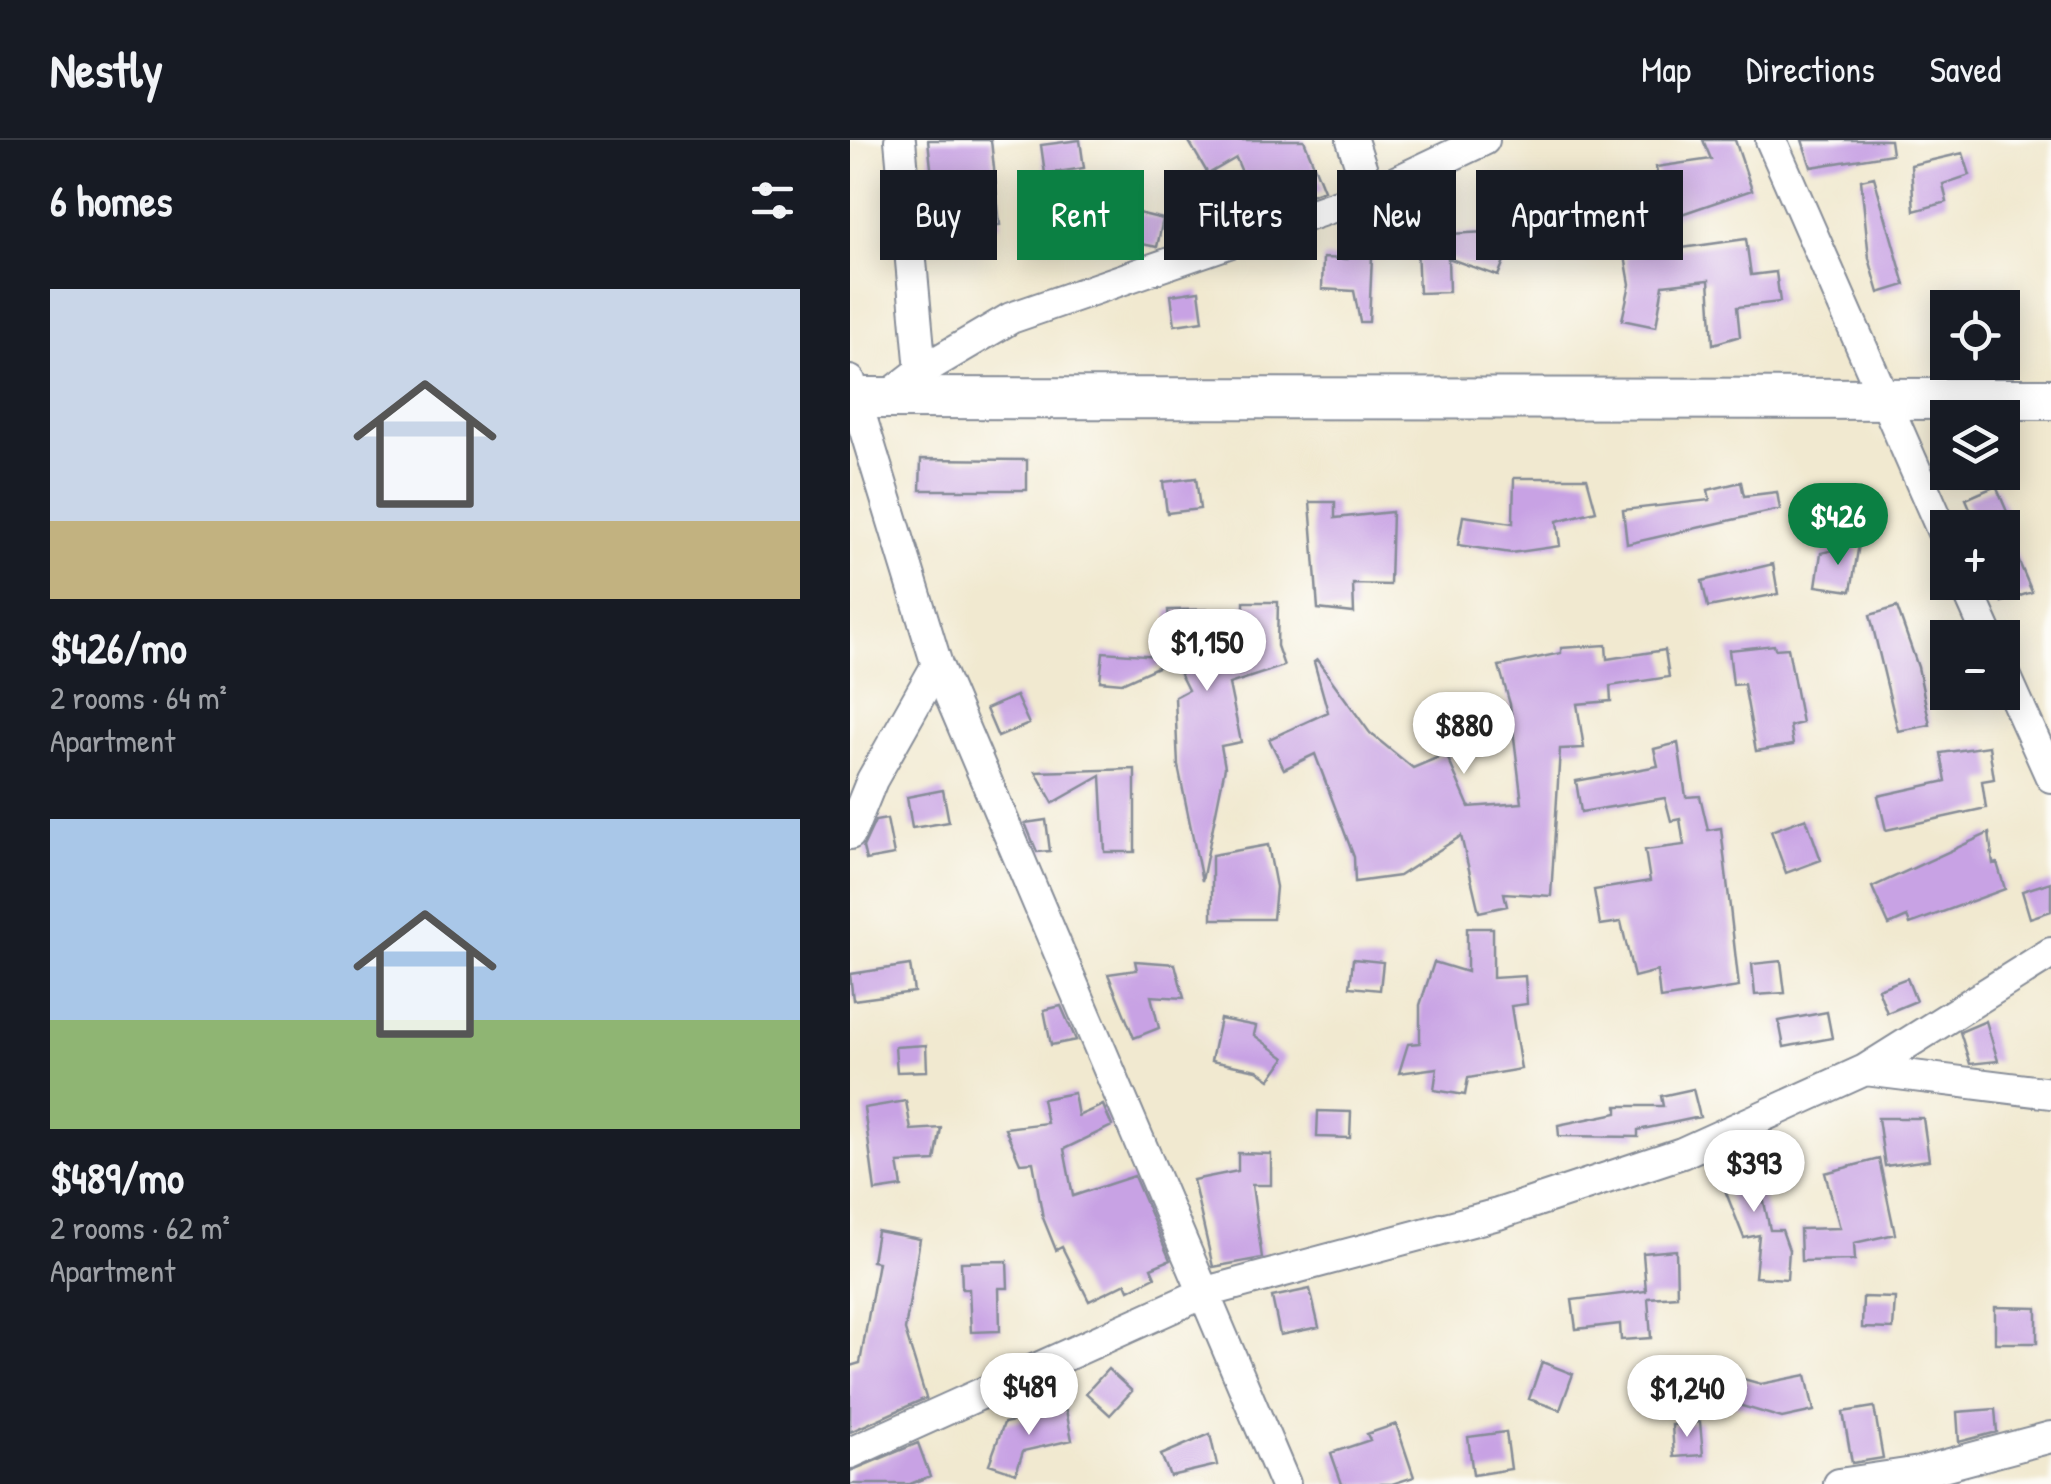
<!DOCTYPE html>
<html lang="en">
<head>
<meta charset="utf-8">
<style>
	:root { --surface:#171b24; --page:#242831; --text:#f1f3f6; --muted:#9ea1a6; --line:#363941; --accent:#0b8043 }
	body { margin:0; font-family:"Patrick Hand",sans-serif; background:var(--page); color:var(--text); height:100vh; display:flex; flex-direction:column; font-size:38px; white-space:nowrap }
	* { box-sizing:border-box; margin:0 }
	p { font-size:32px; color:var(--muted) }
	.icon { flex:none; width:55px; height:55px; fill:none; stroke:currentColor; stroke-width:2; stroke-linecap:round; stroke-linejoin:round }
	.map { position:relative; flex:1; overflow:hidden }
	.side { display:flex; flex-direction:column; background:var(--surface); width:850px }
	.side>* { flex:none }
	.top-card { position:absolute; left:30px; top:30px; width:950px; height:90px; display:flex; gap:20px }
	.buttons { position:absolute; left:1080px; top:150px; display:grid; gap:20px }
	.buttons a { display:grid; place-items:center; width:90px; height:90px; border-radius:0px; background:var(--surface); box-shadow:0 5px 25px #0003; font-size:50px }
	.price { position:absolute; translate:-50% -85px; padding:0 22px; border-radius:35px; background:#fff; color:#222; font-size:32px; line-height:65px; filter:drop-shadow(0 2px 5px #0008) }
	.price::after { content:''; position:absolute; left:50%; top:60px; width:30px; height:22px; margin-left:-15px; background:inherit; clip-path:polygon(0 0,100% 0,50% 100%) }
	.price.selected { background:var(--accent); color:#fff }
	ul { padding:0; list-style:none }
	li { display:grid; align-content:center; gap:20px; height:530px; padding:0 50px }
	li span { display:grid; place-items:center; height:310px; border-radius:0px; color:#555 }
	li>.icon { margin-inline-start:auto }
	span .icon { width:180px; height:180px; fill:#fffc; stroke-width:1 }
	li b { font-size:42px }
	h2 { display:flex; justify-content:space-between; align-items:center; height:120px; padding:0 50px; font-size:42px }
	.pill { padding:0 35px; border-radius:0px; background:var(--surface); box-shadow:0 5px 25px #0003; font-size:35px; line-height:90px }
	.pill.selected { background:var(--accent); color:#fff }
	header { display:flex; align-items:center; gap:60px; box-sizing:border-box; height:140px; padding:0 50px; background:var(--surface); border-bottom:2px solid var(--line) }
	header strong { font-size:48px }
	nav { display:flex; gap:55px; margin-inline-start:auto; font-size:35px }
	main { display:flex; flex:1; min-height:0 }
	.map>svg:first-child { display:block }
	.building { fill:#c8a2e4 }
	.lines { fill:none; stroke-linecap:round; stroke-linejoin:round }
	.minor-casing { stroke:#868c97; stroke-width:34 }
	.tertiary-casing { stroke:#868c97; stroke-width:44 }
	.minor { stroke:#fff; stroke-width:30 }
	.tertiary { stroke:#fff; stroke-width:40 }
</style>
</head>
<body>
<header>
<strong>Nestly</strong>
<nav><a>Map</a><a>Directions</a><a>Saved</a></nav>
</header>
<main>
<section class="side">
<h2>6 homes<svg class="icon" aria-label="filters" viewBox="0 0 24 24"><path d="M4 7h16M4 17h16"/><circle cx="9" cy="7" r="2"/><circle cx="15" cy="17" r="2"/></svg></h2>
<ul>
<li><span style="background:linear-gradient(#c9d6e8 75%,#c2b280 0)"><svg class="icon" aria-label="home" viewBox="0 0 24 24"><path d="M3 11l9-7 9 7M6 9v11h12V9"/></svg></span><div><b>$426/mo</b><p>2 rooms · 64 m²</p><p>Apartment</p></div></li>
<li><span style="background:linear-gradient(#a9c7e8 65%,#8fb573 0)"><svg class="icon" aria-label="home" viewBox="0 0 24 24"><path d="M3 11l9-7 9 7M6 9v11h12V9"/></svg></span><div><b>$489/mo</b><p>2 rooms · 62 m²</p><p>Apartment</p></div></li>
</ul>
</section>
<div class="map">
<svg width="1201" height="1344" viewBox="0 0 1201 1344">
	<rect width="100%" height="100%" fill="#fdfcf7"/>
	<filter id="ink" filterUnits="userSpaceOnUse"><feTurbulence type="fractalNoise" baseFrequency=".01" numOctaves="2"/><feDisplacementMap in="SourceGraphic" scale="20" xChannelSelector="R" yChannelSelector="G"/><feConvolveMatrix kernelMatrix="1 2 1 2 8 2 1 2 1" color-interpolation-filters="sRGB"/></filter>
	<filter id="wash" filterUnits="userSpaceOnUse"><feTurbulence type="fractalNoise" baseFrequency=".0048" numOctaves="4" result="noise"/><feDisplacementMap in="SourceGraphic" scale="40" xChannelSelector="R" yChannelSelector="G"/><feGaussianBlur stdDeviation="2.25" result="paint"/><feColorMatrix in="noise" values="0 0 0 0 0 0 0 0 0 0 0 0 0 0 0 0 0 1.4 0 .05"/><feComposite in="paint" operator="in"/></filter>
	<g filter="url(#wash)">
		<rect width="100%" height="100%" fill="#f1e9d0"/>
		<g id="blocks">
			<!-- building -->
			<path class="building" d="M78 0H141L150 85 120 88 119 76 106 77 101 35 82 37Z
				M230 0 234 28 195 34 191 5Z
				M338 0H454L474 50 449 59 444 47 405 63 386 18 358 34Z
				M853 0H885L902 50 814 80 806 27 861 19Z
				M952 0H1040L1042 14 961 27Z
				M1113 13 1120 35 1093 44 1097 62 1064 71 1061 25Z
				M1024 37 1055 145 1029 153 1019 118 1011 40Z
				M725 46 732 83 701 88 694 52Z
				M284 72 313 79 307 107 277 101Z
				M524 73 519 182H510L504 151 472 149 473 118 497 119 490 84Z
				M637 92 662 101 648 136 598 118 599 152 569 153 567 107 541 97Z
				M896 99 901 135 926 132 930 162 887 167 890 196 863 204 859 140 813 145 806 187 772 180 780 144 775 116Z
				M349 151 353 181 325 185 321 155Z
				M71 319 177 320V350H70Z
				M346 338 350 369 317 373 313 342Z
				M664 338H737L746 371 707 381 710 406 661 413 608 405 613 376 663 383Z
				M891 342 894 356 927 352 930 369 777 404 773 370 860 360 858 350Z
				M1146 346 1158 374 1128 387 1116 359Z
				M460 362H485V378L542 372 540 445 503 444 504 473 468 469Z
				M1152 382 1182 452 1152 462Z
				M1009 404 1001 451 966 446 971 413Z
				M923 424 928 454 858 467 852 441Z
				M394 462H428L427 506 434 526 379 544 391 602 371 606 375 627 352 741 328 626 325 557 338 550 323 520 272 543 250 541 253 512 322 517 318 470 394 469Z
				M1047 467 1068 527 1080 585 1048 591 1020 475Z
				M756 505 757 519 815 510 819 537 760 546 761 561 727 564 734 608 710 609 701 756 654 753 657 766 629 772 611 696 549 736 505 742 504 717 465 614 434 629 419 599 478 572 464 522 467 520 520 593 563 628 596 614 619 667 672 663 660 564 649 526 711 513V508Z
				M924 505 925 509 938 508 952 583 940 586 943 605 906 611 894 544 883 545 879 510Z
				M166 556 179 584 148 597 136 569Z
				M828 603 836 657 850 656 858 690 871 688 889 847 810 859 807 831 784 837 771 782 750 785 744 750 800 741 795 710 834 705 830 679 821 681 815 658 731 672 726 641 808 626 804 609Z
				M1139 606 1144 639 1132 641 1136 668 1036 690 1028 656 1096 641 1091 613Z
				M285 629V712H255L251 636 203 663 186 632Z
				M93 650 99 682 62 688 57 657Z
				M956 678 971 720 936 733 921 691Z
				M37 679 44 715 16 720 13 707 25 681Z
				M196 680 200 711 187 712 175 683Z
				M1139 693 1143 724 1147 723 1155 749 1060 784 1057 777 1039 785 1022 747Z
				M418 705 426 747 423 779H362V715Z
				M1201 742V771L1180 778 1172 751Z
				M617 788H643V838L675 836 677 864 661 866 671 929 618 938 615 955 584 950 587 928 549 933 558 904 570 903V865L584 822 617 832Z
				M503 819 533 822 530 850 500 847Z
				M285 821 325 824 334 858 301 856 309 888 284 898 258 834 287 830Z
				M931 821 935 853 905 855 902 824Z
				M60 825 64 852 3 860 0 834Z
				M1057 838 1066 861 1037 873 1028 849Z
				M211 866 226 900 201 905 194 870Z
				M977 872 982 898 934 907 929 881Z
				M370 879 406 886 404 895 435 918 420 939 407 930 361 921Z
				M1136 881 1148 921 1120 924 1110 892Z
				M76 905 77 931 47 932 45 907Z
				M843 949 850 977 788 990V997L709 996 708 985 767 973V966H813L811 956Z
				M224 953 228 976 253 965 262 986 214 1009 223 1056 284 1036 320 1120 301 1128 305 1137 279 1150 276 1143 239 1161 212 1107 206 1110 193 1078 183 1022 170 1023 155 988 197 983 192 959Z
				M56 961 61 990 91 988 85 1021 48 1023 52 1047 25 1051 14 968Z
				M468 971 501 972 500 998 467 997Z
				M1028 978H1073L1079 1020 1035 1026Z
				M388 1013 421 1014V1045H402L412 1118 363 1127 343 1040 388 1031Z
				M892 1015H904L920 1090H932L939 1110 937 1139 905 1137 909 1095 894 1098 865 1025Z
				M1029 1019 1045 1094 1004 1103 1005 1120 951 1121 950 1089 990 1088 975 1033Z
				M27 1091 70 1099 55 1190 76 1258 0 1292V1226L10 1223 28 1122 22 1121Z
				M826 1110 827 1156 798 1158 801 1198 771 1200 770 1184 726 1189 722 1160 796 1151 793 1113Z
				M157 1121 158 1148H149L150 1191 121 1192 119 1149H112L111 1122Z
				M460 1149 469 1187 430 1195 422 1157Z
				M1013 1157 1045 1158 1043 1189 1012 1188Z
				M1145 1167 1187 1168V1203H1145Z
				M692 1222 723 1234 710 1270 679 1259Z
				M258 1229 282 1251 260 1275 236 1253Z
				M865 1231 911 1244 956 1235 964 1271 932 1278 858 1256Z
				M1024 1267 1033 1318 1002 1323 993 1272Z
				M1145 1269 1147 1292 1109 1302 1107 1272Z
				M216 1270 222 1300 173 1311 166 1333 139 1324 154 1283Z
				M850 1282 853 1315 824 1317 822 1285Z
				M546 1284 564 1337 542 1344H492L481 1313 520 1300 517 1294Z
				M656 1292 661 1329 623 1335 618 1297Z
				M360 1294 367 1325 320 1336 311 1315Z
				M68 1303 80 1336 60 1344H0V1331Z"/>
		</g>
	</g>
	<g filter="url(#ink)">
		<use href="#blocks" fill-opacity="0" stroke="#868c97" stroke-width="2.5"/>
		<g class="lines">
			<defs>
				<path id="minor" d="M50 0 71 231
					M502 0 520 54
					M921 0 1098 404
					M0 241 87 525 435 1344
					M36 258 71 231 161 178 520 54 634 0
					M1114 442 1139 498
					M1152 528 1201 637
					M0 694 22 640 87 525
					M1015 930 1201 953
					M0 1313 356 1152 648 1074 832 1013 1015 930 1201 813
					M989 1344 1070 1332 1201 1297"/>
				<path id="tertiary" d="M0 258 1201 259"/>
			</defs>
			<!-- minor casing -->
			<use href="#minor" class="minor-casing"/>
			<!-- tertiary casing -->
			<use href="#tertiary" class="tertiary-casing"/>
			<!-- minor -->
			<use href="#minor" class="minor"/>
			<!-- tertiary -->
			<use href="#tertiary" class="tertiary"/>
		</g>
	</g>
</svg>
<div class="buttons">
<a><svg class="icon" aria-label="locate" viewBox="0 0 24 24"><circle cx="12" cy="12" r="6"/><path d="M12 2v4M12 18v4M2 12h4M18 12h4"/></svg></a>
<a><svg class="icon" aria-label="layers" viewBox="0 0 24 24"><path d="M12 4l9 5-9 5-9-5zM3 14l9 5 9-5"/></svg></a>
<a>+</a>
<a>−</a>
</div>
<b class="price selected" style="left:988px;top:428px">$426</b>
<b class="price" style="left:357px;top:554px">$1,150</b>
<b class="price" style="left:614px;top:637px">$880</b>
<b class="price" style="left:904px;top:1075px">$393</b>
<b class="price" style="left:179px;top:1298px">$489</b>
<b class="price" style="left:837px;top:1300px">$1,240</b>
<div class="top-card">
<a class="pill">Buy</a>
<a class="pill selected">Rent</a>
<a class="pill">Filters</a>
<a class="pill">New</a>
<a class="pill">Apartment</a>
</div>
</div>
</main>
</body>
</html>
